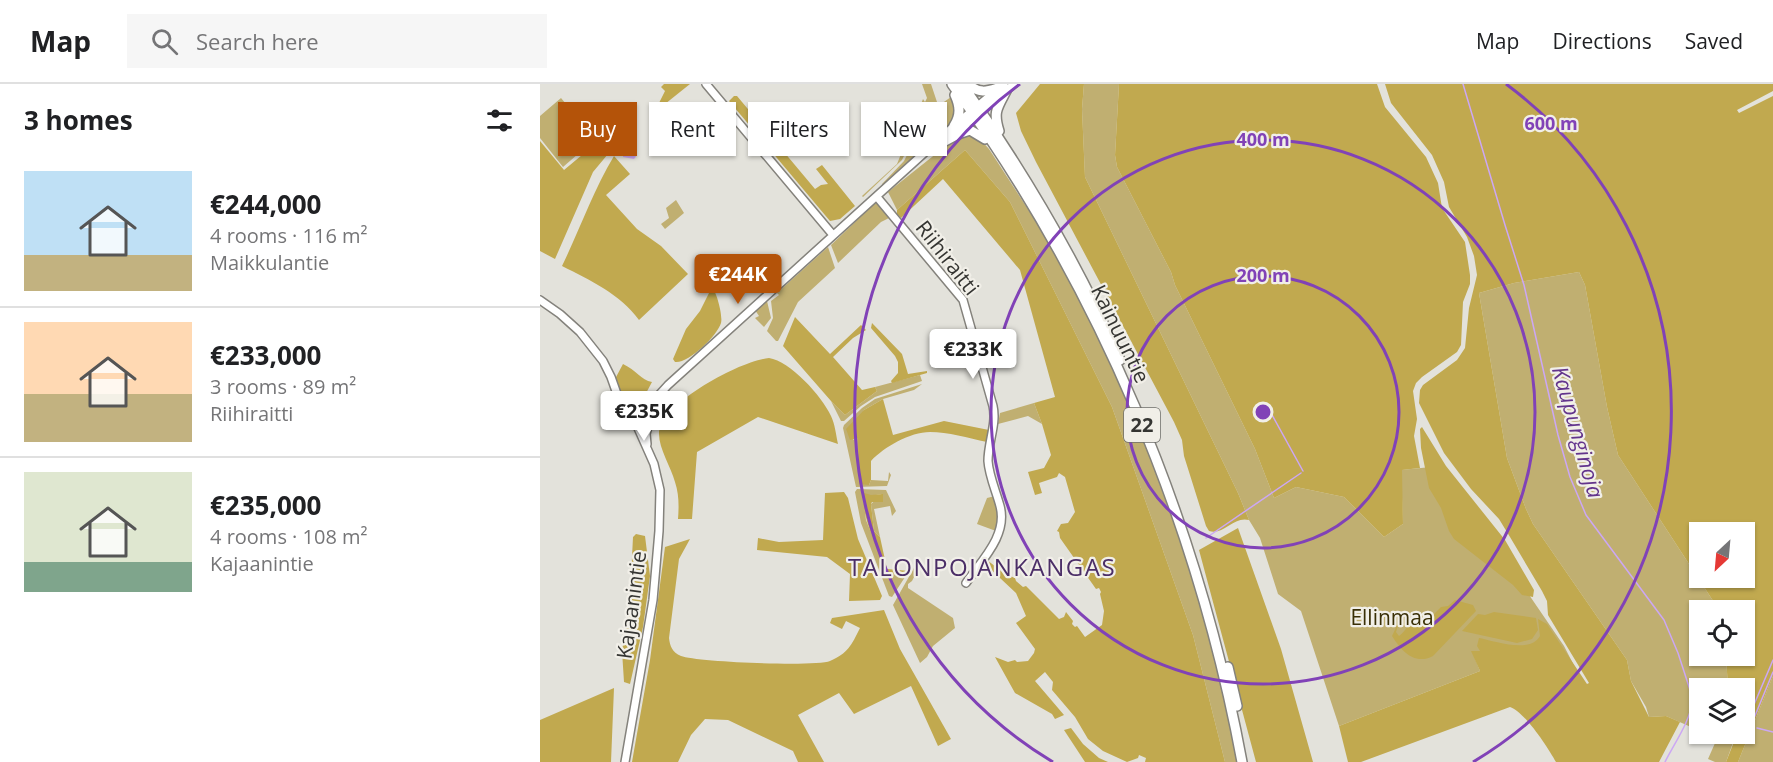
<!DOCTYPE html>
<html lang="en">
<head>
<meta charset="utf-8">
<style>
	:root { --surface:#fff; --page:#f6f6f6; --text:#202124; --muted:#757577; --line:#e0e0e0; --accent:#b45309 }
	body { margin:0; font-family:"Open Sans",sans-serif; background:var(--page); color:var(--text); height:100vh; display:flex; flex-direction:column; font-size:22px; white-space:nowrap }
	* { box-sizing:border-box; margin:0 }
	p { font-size:20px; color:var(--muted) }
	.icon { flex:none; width:33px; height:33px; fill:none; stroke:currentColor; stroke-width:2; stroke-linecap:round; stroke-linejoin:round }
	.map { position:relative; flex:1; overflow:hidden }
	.sheet { display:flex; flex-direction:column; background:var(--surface); width:540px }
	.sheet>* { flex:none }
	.hud { position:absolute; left:18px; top:18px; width:570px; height:54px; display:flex; gap:12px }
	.needle { width:39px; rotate:206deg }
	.buttons { position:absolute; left:1149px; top:438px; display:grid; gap:12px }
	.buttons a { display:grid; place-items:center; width:66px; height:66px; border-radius:0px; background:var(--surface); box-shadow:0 2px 4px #0004; font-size:30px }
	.price { position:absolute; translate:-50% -51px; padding:0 14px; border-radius:6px; background:#fff; color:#222; font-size:20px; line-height:39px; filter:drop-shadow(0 2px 3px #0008) }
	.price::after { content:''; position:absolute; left:50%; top:36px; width:18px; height:14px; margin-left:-9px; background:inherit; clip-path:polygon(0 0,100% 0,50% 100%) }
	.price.active { background:var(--accent); color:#fff }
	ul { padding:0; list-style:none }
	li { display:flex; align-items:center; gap:18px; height:150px; padding:0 24px }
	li+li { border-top:2px solid var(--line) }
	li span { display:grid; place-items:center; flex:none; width:168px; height:120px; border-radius:0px; color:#555 }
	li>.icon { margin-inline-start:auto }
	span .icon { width:72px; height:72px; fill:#fffc; stroke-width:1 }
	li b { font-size:26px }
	h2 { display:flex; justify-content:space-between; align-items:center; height:72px; padding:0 24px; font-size:26px }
	.pill { padding:0 21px; border-radius:0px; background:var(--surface); box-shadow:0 2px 4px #0004; font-size:21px; line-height:54px }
	.pill.active { background:var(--accent); color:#fff }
	header { display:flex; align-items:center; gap:36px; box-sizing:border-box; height:84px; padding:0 30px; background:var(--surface); border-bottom:2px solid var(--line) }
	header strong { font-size:28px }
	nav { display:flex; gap:33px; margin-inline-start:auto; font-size:21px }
	.search { width:420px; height:54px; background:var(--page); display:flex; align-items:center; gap:15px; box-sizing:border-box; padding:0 21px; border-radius:0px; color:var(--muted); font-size:22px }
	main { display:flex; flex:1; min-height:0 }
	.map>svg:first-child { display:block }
	.green { fill:#c0af71 }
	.forest { fill:#c1a94f; fill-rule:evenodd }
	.water { fill:#cca7f4 }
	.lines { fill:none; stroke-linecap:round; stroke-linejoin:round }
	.stream { stroke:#cca7f4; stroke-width:1.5 }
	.secondary-casing { stroke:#84827c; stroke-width:10 }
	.highway-casing { stroke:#84827c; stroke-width:12 }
	.secondary { stroke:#fff; stroke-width:7 }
	.highway { stroke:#fff; stroke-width:9 }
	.ring { fill:none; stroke:#8142b7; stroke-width:3 }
	.labels { text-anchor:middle; stroke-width:4.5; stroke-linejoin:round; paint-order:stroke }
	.shield { fill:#f1efe8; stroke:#6d6d69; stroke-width:1.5 }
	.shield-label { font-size:20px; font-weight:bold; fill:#353532 }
	.street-label { font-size:21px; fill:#353532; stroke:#f1efe8 }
	.park-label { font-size:21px; fill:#392f06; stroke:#f1efe8 }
	.water-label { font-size:22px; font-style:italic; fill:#63348c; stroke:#f1efe8 }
	.quarter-label { font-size:24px; letter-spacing:1.5px; fill:#4b2e67; stroke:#f1efe8 }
	.centre { fill:#8142b7; stroke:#f1efe8; stroke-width:3 }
	.ring-label { font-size:18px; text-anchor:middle; font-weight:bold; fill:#8142b7; stroke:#f1efe8; stroke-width:4.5; stroke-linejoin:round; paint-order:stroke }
</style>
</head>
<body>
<header>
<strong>Map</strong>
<div class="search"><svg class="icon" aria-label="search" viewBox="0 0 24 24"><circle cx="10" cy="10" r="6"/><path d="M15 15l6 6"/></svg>Search here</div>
<nav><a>Map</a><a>Directions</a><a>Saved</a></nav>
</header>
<main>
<section class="sheet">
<h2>3 homes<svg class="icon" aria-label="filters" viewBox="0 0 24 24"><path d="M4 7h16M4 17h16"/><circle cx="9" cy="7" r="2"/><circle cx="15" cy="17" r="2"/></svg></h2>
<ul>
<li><span style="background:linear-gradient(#bfe0f5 70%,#c2b280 0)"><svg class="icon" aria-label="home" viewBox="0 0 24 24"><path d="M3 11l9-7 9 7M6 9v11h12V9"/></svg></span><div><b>€244,000</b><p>4 rooms · 116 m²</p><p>Maikkulantie</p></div></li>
<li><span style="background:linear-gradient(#ffd9b3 60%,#c2b280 0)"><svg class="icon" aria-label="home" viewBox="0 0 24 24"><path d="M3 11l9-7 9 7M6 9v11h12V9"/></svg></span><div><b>€233,000</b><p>3 rooms · 89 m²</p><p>Riihiraitti</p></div></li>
<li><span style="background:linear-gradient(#dfe7d0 75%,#7fa58c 0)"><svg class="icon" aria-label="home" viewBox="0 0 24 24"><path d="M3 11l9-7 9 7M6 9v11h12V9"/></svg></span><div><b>€235,000</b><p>4 rooms · 108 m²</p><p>Kajaanintie</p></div></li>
</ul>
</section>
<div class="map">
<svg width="1233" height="678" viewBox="0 0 1233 678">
	<rect width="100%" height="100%" fill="#e3e2db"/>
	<!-- green -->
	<path class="green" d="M382 0H391L397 18 383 33 362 76 323 113 322 112 357 80 383 15 385 18 387 14Z
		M544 0H579L575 71 577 83 631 188 635 201 715 365 734 414 756 403 804 413 844 453 863 440 861 386 901 382 1024 562 1044 601 932 567 940 587 799 642 761 527 738 510 720 454 709 436 698 409 545 93 542 25Z
		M411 13 415 17 414 37 342 102V100L364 77 388 29Z
		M21 14 52 51 53 57 23 83 0 54V32Z
		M425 49 438 53 449 65 515 167 566 266 594 330 645 469 669 548 698 678H685L653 551 572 323 470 118 425 66 357 126 348 108 417 53Z
		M136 116 144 129 125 145 121 140 129 134 126 124Z
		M338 119 351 133 341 138 298 179 291 161 334 120Z
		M288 163 295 184 258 218 238 257H236L227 247 233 234 231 217 239 211 237 209Z
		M1039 188 1045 201 1067 323 1078 371 1179 526H1160V572H1186L1188 604H1160L1159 629 1151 643 1126 632 1109 633 1106 623 1091 597 1087 576 993 440 986 425 967 374 939 209 974 199Z
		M227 217 231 234 224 243 215 234 219 232 215 226Z
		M380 291 382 297 335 313 321 322 304 337H301L291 317 305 331 337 307 335 303Z
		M382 300 374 306 343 315 324 326 313 356 318 353 329 401 331 396 348 397 349 388 351 391 347 402 316 403 303 344 304 341 322 324 335 315Z
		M494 319 502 340 488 332 458 340 460 329Z
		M317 405 346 406 356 427 352 432 350 422 334 425 340 453 334 447 331 420 342 410 323 413 326 436 343 479 345 493 369 487 352 513 349 512 321 439 315 408Z
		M455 412 460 433 456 447 437 440 447 414Z
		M379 478 381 479 372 497 368 500V504L413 534 415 544 393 562 387 573 380 579 353 521 375 482Z
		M1233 592V678H1198Z
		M1179 650 1194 656 1186 678H1175L1168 675Z"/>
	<!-- forest -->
	<path class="forest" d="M124 0H150L125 20 119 19 125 7 121 3Z
		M500 0H544L542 25 545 93 698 409 709 436C693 432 683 452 669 447L666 442 644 372 642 356 634 338 496 78 481 47 476 29Z
		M579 0H837L845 23 886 73 898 99 902 124 925 158 930 191V200L923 218 921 261 917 268 882 293 876 299 873 307 877 335 874 352 880 384 862 386 863 440 844 453 804 413 756 403 734 414 715 365 635 201 631 188 577 83 575 71Z
		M845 0H1233V7L1197 26 1199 29 1233 12V592L1198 678H1186L1197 650H1204V604H1188L1186 572H1204V526H1179L1078 371 1067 323 1045 201 1039 188 974 199 939 209 967 374 986 425 993 440 1087 576 1091 597 1109 633 1126 632 1140 638 1119 678H1016C1008 664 985 628 970 623L821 678H808L799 642 940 587 931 567H940L937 562 939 554C955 557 990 570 1000 552L998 535 1007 540 1047 600 1049 599 1014 541 1008 531 1007 517 1002 507 970 453 959 435 931 405 904 369 879 319 880 306 883 301 917 276 925 264 929 224 937 191 934 172 927 153 909 123 904 98 892 71 851 19ZM1160 448H1204V494H1160Z
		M194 12H197L275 105 281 101 288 100 276 85 282 81 315 122 300 135 290 137 189 17Z
		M0 57 24 86 54 61 68 70 53 88 15 175 0 167Z
		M425 66 470 118 572 323 653 551 685 678H605L606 674 599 671 598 674 587 678 563 667 548 655 535 633 512 606 513 598 505 588 495 597 524 631 515 635 512 630 475 609 455 573 468 578 475 576 477 578 488 577 494 569 495 565 476 539 486 532 476 509 445 480 447 476 465 490 475 494 476 497 483 503 486 502 519 535 524 533 526 528 533 537 532 540 535 543 537 542 545 553 562 541 564 527 560 510 561 508 559 504 556 505 520 454 519 448 517 447 521 440 528 439 535 428 525 393 519 389 517 393 499 399 502 409 495 411 488 388 504 384 511 371 502 340 494 319 515 313 480 186 403 95 361 134 357 130V126Z
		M74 72 90 90 66 111 97 145 121 162 148 190 99 236C80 210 50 196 22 182 40 145 53 107 74 72Z
		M172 203C177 209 183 232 181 239 177 252 148 280 135 278L133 275 146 245 160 227Z
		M255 233 290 270 321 241 326 246 313 254 293 273 322 306 335 303 337 307 305 331 291 317 243 262Z
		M332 239 362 270 368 290 387 287V289L352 299 351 297 358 289V278L355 272 331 244Z
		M229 274C250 277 282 312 291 332 295 340 296 351 298 360L218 333 157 368 152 435H138C139 422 139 410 135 398 131 383 119 365 119 350 120 319 202 276 229 274Z
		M83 280C96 286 101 296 112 298L104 313 84 321 75 295Z
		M343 315 353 351 404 337 449 346 447 358C428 354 408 348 390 348 370 348 344 363 331 377V396L329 401 319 400 318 354 310 356 306 345 324 326Z
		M882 343 906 382 965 456 994 506 993 513 982 511 973 501 914 455 909 447 901 424 889 404 881 364 880 345Z
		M304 408 308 414 318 455 342 512 340 516 309 517 310 490 287 473 217 466 218 454 239 458 283 456 285 409Z
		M324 409 331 411 343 410V418H332L331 420 334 447 340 453 347 485 369 487 345 493C341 470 319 429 324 409Z
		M698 444 741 565 773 678H716L659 466Z
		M96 450 105 452 110 492 103 543 90 600 84 598 82 567 90 513 93 453Z
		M150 455 139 475 129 554C130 562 132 568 141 572 156 578 276 583 290 577 308 569 311 562 320 544L306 537 302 545 290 539 292 534 344 526 360 565 411 655 398 662 371 602 314 630 299 609 258 631 284 678H258L253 667 188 636 165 635 151 651 138 678H92L110 576 125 463Z
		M915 516 933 521 936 527 893 572C874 582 861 566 852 552L860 535 856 548 859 552C867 547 869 536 877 530H894L901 523 908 522Z
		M954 528 996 534 998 546 992 555 977 559 922 547 938 530 945 531Z
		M74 604 71 678H0V636Z
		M531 644 543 660 559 674 568 678H545L524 646Z"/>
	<!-- water -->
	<path class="water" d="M81 35C93 44 84 49 90 58 93 64 96 64 97 71L94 75 83 73C83 67 88 62 87 57 86 51 75 49 71 43L73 38Z"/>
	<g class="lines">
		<!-- stream -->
		<path class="stream" d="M923 0 965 141 984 201 1018 351 1030 393 1046 431 1124 536 1138 569 1153 615C1150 638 1135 658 1125 678
			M726 320 763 387
			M666 454 761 389
			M1204 644 1233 576
			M1217 644 1233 648
			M1207 651 1233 588"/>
		<defs>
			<path id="secondary" d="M166 0 293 151
				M413 51 474 0
				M337 113 423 216 453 322C457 340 448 358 448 377 449 392 456 407 460 422 468 451 442 476 426 499
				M0 216 20 230 40 248 63 277 71 293 82 324 94 335 114 380 120 406 119 447 113 516 85 678
				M96 339 97 335 128 301 414 42 464 0
				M107 360 106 350 114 321"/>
			<path id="highway" d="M412 0C558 200 657 435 702 678
				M422 0C483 87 538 179 580 276
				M428 0C440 11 448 7 461 3
				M414 42C421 31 420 22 415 11
				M459 47C453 28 457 24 466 7
				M405 57 418 50 430 46 445 55
				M688 583 697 622"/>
		</defs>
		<!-- secondary casing -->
		<use href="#secondary" class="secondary-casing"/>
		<!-- highway casing -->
		<use href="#highway" class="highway-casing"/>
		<!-- secondary -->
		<use href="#secondary" class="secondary"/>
		<!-- highway -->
		<use href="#highway" class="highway"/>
	</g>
	<!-- distance rings -->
	<g class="ring">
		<circle cx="723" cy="328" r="136"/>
		<circle cx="723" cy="328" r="272"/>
		<path d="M513 678A408 408 0 0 1 480 0M966 0A408 408 0 0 1 933 678"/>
	</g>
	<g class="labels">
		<!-- shield labels -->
		<rect class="shield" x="584" y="324" width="36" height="34" rx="4.5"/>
		<g class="shield-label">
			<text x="602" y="348">22</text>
		</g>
		<!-- street labels -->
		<g class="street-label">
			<text transform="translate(407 174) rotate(52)" y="7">Riihiraitti</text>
			<text transform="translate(580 250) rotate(64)" y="7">Kainuuntie</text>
			<text transform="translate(92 521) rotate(-82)" y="7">Kajaanintie</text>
		</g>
		<!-- park labels -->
		<g class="park-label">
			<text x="852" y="541">Ellinmaa</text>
		</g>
		<!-- water labels -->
		<g class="water-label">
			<text transform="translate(1038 348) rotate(74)" y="8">Kaupunginoja</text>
		</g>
		<!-- quarter labels -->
		<g class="quarter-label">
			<text x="442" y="492">TALONPOJANKANGAS</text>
		</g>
	</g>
	<circle cx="723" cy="328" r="9" class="centre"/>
	<g class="ring-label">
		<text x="1011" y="46">600 m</text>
		<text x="723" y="62">400 m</text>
		<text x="723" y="198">200 m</text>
	</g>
</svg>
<div class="buttons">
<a><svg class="needle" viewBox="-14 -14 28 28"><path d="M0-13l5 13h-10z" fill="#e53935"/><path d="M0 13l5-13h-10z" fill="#757577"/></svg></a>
<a><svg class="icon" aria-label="locate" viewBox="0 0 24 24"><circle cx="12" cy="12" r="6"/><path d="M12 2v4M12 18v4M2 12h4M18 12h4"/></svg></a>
<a><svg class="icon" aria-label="layers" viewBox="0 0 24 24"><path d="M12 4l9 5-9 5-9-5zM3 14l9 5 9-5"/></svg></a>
</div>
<b class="price active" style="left:198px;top:221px">€244K</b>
<b class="price" style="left:433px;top:296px">€233K</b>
<b class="price" style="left:104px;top:358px">€235K</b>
<div class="hud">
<a class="pill active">Buy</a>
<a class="pill">Rent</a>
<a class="pill">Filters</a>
<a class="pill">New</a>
</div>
</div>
</main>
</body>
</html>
